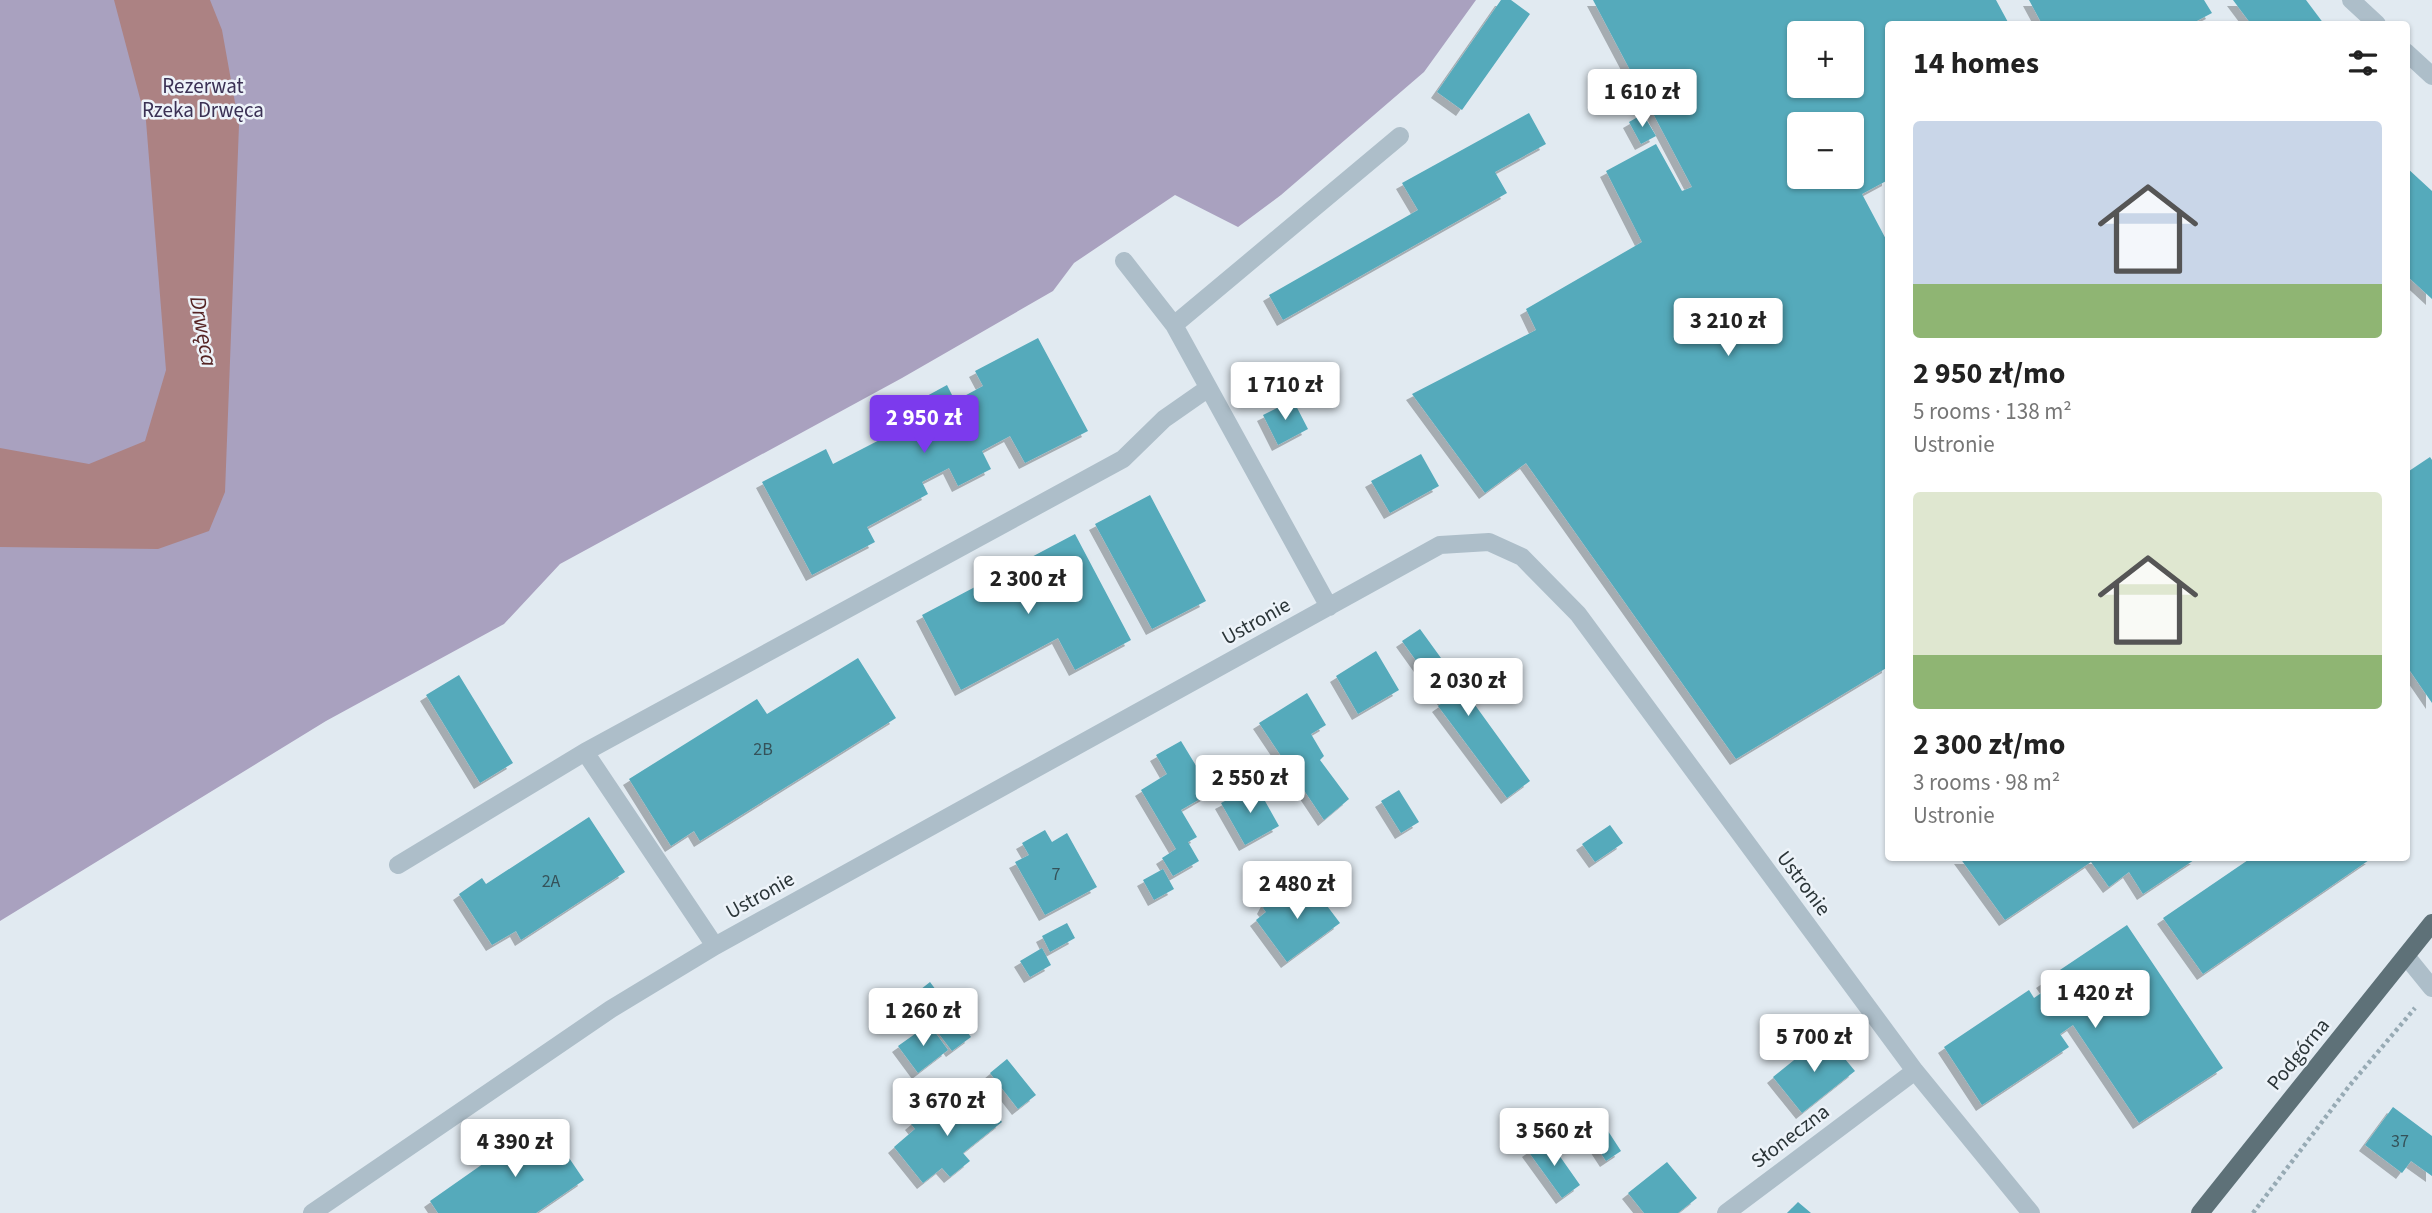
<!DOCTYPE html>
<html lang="en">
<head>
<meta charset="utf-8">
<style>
	:root { --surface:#fff; --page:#f2f2f2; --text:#222; --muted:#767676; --accent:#7c3aed }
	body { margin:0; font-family:"Source Sans 3",sans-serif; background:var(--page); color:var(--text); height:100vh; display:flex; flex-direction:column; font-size:26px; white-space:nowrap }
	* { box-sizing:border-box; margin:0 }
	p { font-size:23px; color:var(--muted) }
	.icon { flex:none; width:38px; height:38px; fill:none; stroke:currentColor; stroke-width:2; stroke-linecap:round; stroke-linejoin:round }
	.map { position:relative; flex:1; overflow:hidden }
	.sheet { position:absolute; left:1885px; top:21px; width:525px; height:840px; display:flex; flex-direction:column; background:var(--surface); border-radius:7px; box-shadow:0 2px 5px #0004 }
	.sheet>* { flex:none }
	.controls { position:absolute; left:1787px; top:21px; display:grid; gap:14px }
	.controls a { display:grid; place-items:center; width:77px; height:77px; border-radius:7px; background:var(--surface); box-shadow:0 2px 5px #0004; font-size:35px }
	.price { position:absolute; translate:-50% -60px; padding:0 16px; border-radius:7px; background:#fff; color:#222; font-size:23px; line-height:46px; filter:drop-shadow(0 2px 4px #0008) }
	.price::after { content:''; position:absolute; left:50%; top:42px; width:21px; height:16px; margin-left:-10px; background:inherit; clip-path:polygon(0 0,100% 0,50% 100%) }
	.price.active { background:var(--accent); color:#fff }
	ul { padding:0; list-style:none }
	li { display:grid; align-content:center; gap:14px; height:371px; padding:0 28px }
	li span { display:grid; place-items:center; height:217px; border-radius:7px; color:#555 }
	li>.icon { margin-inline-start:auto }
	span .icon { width:126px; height:126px; fill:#fffc; stroke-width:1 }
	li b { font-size:30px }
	h2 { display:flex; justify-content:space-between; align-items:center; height:84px; padding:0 28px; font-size:30px }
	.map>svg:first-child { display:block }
	.green { fill:#a9a1bf }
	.water { fill:#ac8283 }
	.building { fill:#54aabb; fill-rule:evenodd; filter:url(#shadow) }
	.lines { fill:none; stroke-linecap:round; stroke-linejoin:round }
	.path { stroke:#97aab4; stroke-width:4.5; stroke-dasharray:3.5 3.5; stroke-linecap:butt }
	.minor { stroke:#adbec9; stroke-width:18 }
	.major { stroke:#5e7178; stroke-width:18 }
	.labels { text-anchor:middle; stroke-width:5; stroke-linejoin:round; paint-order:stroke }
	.number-label { font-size:18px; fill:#355259 }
	.park-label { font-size:21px; fill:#3b3154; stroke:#edf3f9 }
	.street-label { font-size:21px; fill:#2b3538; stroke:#edf3f9 }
	.water-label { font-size:23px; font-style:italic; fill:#562424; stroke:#edf3f9 }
</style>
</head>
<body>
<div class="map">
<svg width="2432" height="1213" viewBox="0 0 2432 1213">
	<defs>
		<filter id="shadow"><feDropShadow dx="-6" dy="6" stdDeviation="0" flood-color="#0004"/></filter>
	</defs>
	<rect width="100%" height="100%" fill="#e1eaf1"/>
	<!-- green -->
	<path class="green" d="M0 0H1476L1424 72 1281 195 1238 227 1175 195 1074 263 1053 291 902 378 560 564 504 624 326 721 0 921Z"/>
	<!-- water -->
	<path class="water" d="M114 0H210L222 30 239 125 225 492 209 531 158 549 0 547V448L89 464 145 441 166 370 146 121Z"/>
	<!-- building -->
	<path class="building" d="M1501 0H1511L1530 14 1462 110 1437 92Z
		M1593 0H1996L2009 24H1888V180L1862 194 1888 243V667L1736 759 1526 463 1485 493 1412 394 1536 330 1526 309 1642 242 1606 171 1656 144 1682 191 1692 187ZM1799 33H1852V86H1799ZM1799 124H1852V177H1799Z
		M2029 0H2204L2212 13 2191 24H2042Z
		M2233 0H2306L2324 24H2251Z
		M1529 113 1546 144 1495 172 1507 193 1283 320 1269 295 1418 210 1402 183Z
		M1643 114 1656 136 1641 144 1629 122Z
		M2406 167 2432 191V299L2406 275Z
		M1038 338 1088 431 1025 463 1010 436 982 451 991 469 958 486 949 468 922 482 928 494 867 527 875 542 812 575 762 482 826 449 833 464 922 418 914 403 947 385 955 401 983 386 975 371Z
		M1293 400 1308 429 1278 445 1263 415Z
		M1421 454 1439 486 1390 513 1371 481Z
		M2430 457 2432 460V703L2406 665V473Z
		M1150 495 1206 601 1152 629 1095 524Z
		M1075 534 1131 640 1075 670 1058 638 961 690 922 615Z
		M1420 629 1530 781 1507 798 1438 706 1445 701 1402 641Z
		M1376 651 1399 690 1358 714 1336 676Z
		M858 658 896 718 700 841 694 831 671 846 629 779 757 699 767 714Z
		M459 675 513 763 480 783 426 695Z
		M1307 693 1326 725 1311 734 1324 756 1320 760 1349 799 1324 820 1259 723Z
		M1181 741 1212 792 1181 810 1197 837 1188 842 1199 861 1173 876 1162 858 1176 849 1141 790 1167 774 1156 755Z
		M1256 785 1279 826 1245 845 1221 803Z
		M1399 790 1419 822 1401 833 1381 801Z
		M589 817 625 872 521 940 516 931 492 945 459 894 482 878 486 884Z
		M1610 825 1623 843 1595 862 1582 844Z
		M1045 830 1052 842 1067 833 1097 887 1045 915 1015 862 1029 855 1022 843Z
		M1960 858H2197L2143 894 2129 872 2109 887 2091 862 2005 920Z
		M2251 858H2372L2203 974 2163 918Z
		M1163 869 1174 889 1154 900 1143 880Z
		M1309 882 1340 923 1287 962 1256 920 1266 912 1263 908 1269 897 1281 893 1285 899Z
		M1067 923 1075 938 1050 952 1042 936Z
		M2127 925 2223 1068 2139 1123 2073 1025 2060 1034 2069 1047 1982 1105 1944 1047 2029 990 2034 998 2047 989 2042 982Z
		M1042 948 1051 965 1030 977 1020 961Z
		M930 982 971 1037 952 1051 911 997Z
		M929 1024 948 1050 918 1073 898 1046Z
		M1825 1035 1855 1071 1802 1113 1773 1077Z
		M1007 1059 1036 1095 1018 1109 990 1073Z
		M981 1094 1002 1122 963 1153 970 1161 950 1177 942 1168 923 1183 894 1147 915 1129 911 1124 929 1109 936 1118 956 1101 963 1108Z
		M2393 1107 2432 1136V1176L2411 1161 2402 1173 2365 1145Z
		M544 1121 584 1180 536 1213H438L430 1201Z
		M1606 1128 1621 1151 1606 1161 1591 1138Z
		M1547 1138 1580 1185 1562 1198 1528 1151Z
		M1667 1162 1697 1198 1678 1213H1644L1628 1193Z
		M1798 1202 1811 1213H1787Z"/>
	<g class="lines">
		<!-- path -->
		<path class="path" d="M2253 1213 2350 1085 2415 1008"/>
		<!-- minor -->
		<path class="minor" d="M2351 0 2377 24
			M2406 52 2432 76
			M1124 261 1174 325
			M1329 607 1174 325 1400 136
			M585 752 1123 459 1164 419 1207 389
			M398 865 585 752 715 946
			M2406 956 2432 988
			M312 1213 611 1009 715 946 1440 545 1489 542 1522 557 1578 614 1915 1071 2031 1213
			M1726 1213 1915 1071"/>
		<!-- major -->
		<path class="major" d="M2200 1213 2432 923"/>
	</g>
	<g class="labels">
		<!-- number labels -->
		<g class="number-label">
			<text x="763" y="755">2B</text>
			<text x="1056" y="880">7</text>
			<text x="551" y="887">2A</text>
			<text x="2400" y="1147">37</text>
		</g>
		<!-- park labels -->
		<g class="park-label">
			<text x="203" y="93">Rezerwat<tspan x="203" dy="24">Rzeka Drwęca</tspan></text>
		</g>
		<!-- street labels -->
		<g class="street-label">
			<text transform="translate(1256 621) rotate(-29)" y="7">Ustronie</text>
			<text transform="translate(1804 883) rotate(53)" y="7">Ustronie</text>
			<text transform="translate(760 895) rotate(-29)" y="7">Ustronie</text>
			<text transform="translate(2298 1054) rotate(-51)" y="7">Podgórna</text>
			<text transform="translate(1790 1136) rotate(-37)" y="7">Słoneczna</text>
		</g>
		<!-- water labels -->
		<g class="water-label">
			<text transform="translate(204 331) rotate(80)" y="8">Drwęca</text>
		</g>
	</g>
</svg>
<div class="controls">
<a>+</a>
<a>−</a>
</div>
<b class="price" style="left:1642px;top:129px">1 610 zł</b>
<b class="price" style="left:1728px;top:358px">3 210 zł</b>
<b class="price" style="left:1285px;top:422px">1 710 zł</b>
<b class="price active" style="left:924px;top:455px">2 950 zł</b>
<b class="price" style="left:1028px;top:616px">2 300 zł</b>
<b class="price" style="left:1468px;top:718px">2 030 zł</b>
<b class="price" style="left:1250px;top:815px">2 550 zł</b>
<b class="price" style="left:1297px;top:921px">2 480 zł</b>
<b class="price" style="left:2095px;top:1030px">1 420 zł</b>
<b class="price" style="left:923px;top:1048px">1 260 zł</b>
<b class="price" style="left:1814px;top:1074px">5 700 zł</b>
<b class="price" style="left:947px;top:1138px">3 670 zł</b>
<b class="price" style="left:1554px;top:1168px">3 560 zł</b>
<b class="price" style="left:515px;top:1179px">4 390 zł</b>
<section class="sheet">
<h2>14 homes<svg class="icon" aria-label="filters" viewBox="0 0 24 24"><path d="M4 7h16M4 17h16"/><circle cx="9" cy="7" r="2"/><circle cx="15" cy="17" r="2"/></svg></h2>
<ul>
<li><span style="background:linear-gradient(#c9d6e8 75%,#8fb573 0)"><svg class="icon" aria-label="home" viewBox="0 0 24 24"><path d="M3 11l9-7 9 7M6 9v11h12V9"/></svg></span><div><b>2 950 zł/mo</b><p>5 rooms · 138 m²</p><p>Ustronie</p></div></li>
<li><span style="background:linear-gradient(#dfe7d0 75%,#8fb573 0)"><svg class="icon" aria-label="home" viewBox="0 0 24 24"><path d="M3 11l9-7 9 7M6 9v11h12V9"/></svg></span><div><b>2 300 zł/mo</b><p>3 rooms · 98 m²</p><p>Ustronie</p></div></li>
</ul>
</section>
</div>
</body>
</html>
